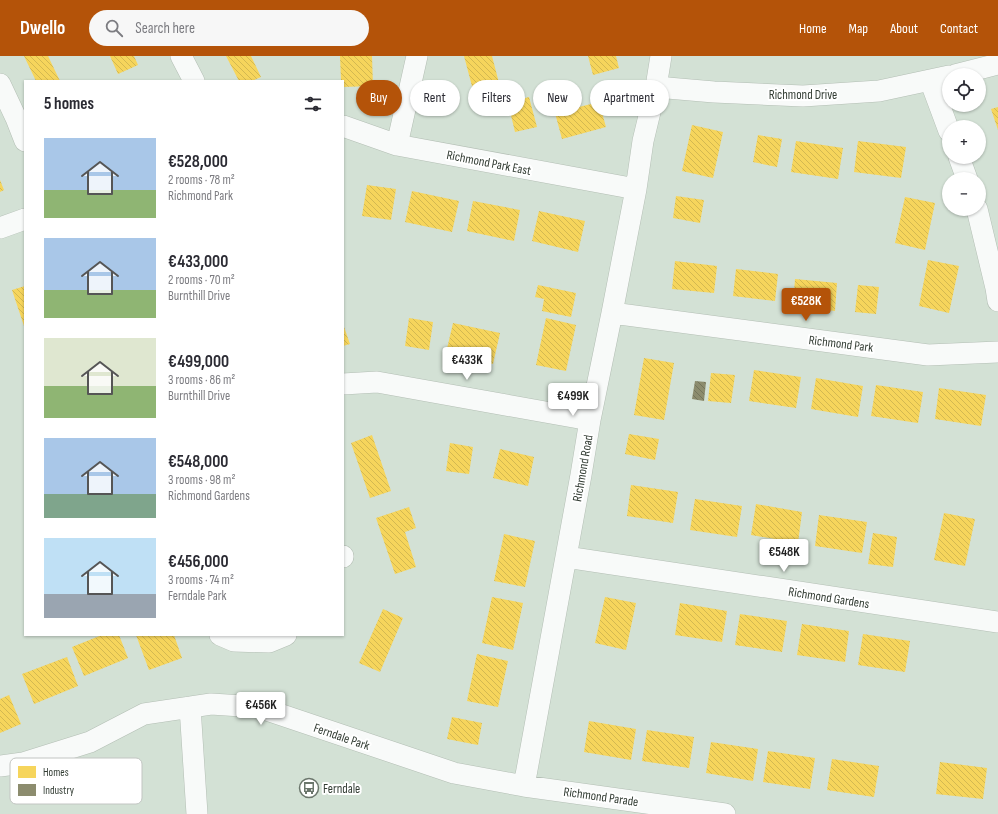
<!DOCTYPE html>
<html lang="en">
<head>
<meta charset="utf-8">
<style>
	:root { --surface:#fff; --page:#f7f7f7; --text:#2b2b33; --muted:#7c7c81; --accent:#b45309 }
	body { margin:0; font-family:"Sofia Sans Condensed",sans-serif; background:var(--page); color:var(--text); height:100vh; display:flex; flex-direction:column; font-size:15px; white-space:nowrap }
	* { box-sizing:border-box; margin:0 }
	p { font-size:13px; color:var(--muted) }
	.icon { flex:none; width:22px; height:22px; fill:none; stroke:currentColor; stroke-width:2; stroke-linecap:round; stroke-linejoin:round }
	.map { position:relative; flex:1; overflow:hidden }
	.side { position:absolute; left:24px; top:24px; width:320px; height:556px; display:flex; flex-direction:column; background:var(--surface); border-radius:0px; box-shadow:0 1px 3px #0004 }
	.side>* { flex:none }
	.hud { position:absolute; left:356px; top:24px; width:380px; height:36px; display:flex; gap:8px }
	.tools { position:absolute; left:942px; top:12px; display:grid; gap:8px }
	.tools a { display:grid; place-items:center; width:44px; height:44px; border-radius:50%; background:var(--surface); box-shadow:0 1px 3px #0004; font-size:20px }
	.price { position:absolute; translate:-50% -34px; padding:0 9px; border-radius:4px; background:#fff; color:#222; font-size:13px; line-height:26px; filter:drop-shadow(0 1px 2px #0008) }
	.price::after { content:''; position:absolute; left:50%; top:24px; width:12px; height:9px; margin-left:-6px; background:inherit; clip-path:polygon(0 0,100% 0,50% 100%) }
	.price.current { background:var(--accent); color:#fff }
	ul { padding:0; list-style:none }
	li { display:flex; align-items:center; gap:12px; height:100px; padding:0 20px }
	li span { display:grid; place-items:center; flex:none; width:112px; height:80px; border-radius:0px; color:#555 }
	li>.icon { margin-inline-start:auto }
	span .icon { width:48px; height:48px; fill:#fffc; stroke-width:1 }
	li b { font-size:17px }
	h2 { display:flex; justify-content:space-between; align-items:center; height:48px; padding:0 20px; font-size:17px }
	.pill { padding:0 14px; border-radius:18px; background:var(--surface); box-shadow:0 1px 3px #0004; font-size:14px; line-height:36px }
	.pill.current { background:var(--accent); color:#fff }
	header { display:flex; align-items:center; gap:24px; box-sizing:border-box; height:56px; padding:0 20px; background:var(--accent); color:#fff }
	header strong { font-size:19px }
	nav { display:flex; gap:22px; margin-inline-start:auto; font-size:14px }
	.search { width:280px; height:36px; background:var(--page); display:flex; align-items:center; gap:10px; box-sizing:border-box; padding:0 14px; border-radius:22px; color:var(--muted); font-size:15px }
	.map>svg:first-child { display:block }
	.homes { fill:url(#homes-back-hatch) }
	.industry { fill:url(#industry-back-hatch) }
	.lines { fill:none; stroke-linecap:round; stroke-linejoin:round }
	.street-casing { stroke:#b3beb4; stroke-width:22 }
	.street { stroke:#f8faf9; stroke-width:21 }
	.labels { text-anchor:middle; stroke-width:4; stroke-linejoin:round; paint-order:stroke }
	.street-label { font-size:13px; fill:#333d34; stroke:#fff }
	.poi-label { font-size:13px; fill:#333d34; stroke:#fff; text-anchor:start }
	.key { fill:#fff; stroke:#c2c5c2; stroke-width:1 }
	.key-label { font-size:11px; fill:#333d34 }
</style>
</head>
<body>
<header>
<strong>Dwello</strong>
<div class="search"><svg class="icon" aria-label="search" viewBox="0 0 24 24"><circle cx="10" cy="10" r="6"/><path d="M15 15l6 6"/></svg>Search here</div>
<nav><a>Home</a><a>Map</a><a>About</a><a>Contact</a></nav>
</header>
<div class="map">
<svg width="998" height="758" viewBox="0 0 998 758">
	<defs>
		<pattern id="homes-back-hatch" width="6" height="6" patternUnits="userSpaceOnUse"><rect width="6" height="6" fill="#f6d55c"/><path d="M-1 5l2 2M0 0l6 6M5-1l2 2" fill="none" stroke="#d3b851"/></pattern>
		<pattern id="industry-back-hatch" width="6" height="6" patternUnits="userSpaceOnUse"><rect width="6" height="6" fill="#8c8c6e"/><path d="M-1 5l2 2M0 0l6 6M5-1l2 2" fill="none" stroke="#73745b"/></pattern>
	</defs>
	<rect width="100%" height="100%" fill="#d3e1d5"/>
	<!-- homes -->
	<path class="homes" d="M24 0H48L60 25H36Z
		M110 0H134L138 9 118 18Z
		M226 0H251L261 21 252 25H239Z
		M340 0H372L373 30 343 31V25H341Z
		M464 0H492L499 27 473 34Z
		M588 0H616L619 12 593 19Z
		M529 41 537 71 515 76 508 47Z
		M599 46 606 71 562 83 555 57Z
		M998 51V74L991 53Z
		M692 69 723 76 713 122 682 115Z
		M758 79 782 83 777 111 753 106Z
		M796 85 843 92 838 123 791 116Z
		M858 85 906 91 901 122 854 116Z
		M0 124 4 134 0 136Z
		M367 129 396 133 391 164 362 160Z
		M412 135 459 145 452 176 405 166Z
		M676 140 704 144 700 167 673 162Z
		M905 141 935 147 925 194 895 187Z
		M473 145 520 154 514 185 467 175Z
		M539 155 585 165 578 196 532 185Z
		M928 204 959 210 949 257 919 250Z
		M675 205 717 210 714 237 672 233Z
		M736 213 778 218 775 245 733 240Z
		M795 223 837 227 835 255 793 250Z
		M538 229 576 237 571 261 542 255 544 243 535 241Z
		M858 229 879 231 876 258 855 256Z
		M25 230V273L12 234Z
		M409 262 433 266 429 294 405 290Z
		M546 262 576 269 566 315 536 309Z
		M453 267 500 277 493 308 446 297Z
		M343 268 350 288 343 290Z
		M644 302 674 307 664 364 634 359Z
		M754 314 801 321 796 352 749 345Z
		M711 317 735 319 731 347 708 345Z
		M816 322 863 330 858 361 811 353Z
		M876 329 923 336 918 367 871 360Z
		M939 332 986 339 981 370 935 363Z
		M629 378 659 383 655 404 625 398Z
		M372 379 391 435 370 442 351 387Z
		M450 387 473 391 469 418 446 415Z
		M500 393 534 401 528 430 493 422Z
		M631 429 678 436 673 467 627 460Z
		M695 443 742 450 737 481 690 474Z
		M756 448 802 456 798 487 751 479Z
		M409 451 416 472 405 476 416 511 395 518 376 462Z
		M944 457 975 463 965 510 934 504Z
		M819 459 867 466 862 497 815 490Z
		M873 477 897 481 893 511 868 508Z
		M504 478 535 485 525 531 494 525Z
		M492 541 523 547 513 594 482 587Z
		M605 541 636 547 626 594 595 587Z
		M680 547 727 555 722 586 675 579Z
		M383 553 403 562 380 616 359 607Z
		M740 558 787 565 782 596 735 589Z
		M802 568 849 575 845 606 797 599Z
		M863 578 910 585 905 616 858 609Z
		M102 579H119L128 602 84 620 72 591Z
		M136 579H174L182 602 149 614Z
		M477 598 508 605 498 651 467 645Z
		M67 601 78 630 34 648 22 618Z
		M9 639 21 668 0 677V643Z
		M452 661 482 667 478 689 447 683Z
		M589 665 636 673 631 704 584 696Z
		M647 674 694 681 689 712 642 705Z
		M711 686 758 693 753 725 706 717Z
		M768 695 815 702 810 733 763 726Z
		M832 703 879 710 874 741 827 734Z
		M940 706 987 712 983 743 936 738Z"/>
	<!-- industry -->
	<path class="industry" d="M695 325 706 326 704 345 692 343Z"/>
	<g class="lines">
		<defs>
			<path id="street" d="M181 0 194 25
				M955 19 998 8
				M930 24 949 75
				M0 28 16 62 25 85
				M656 31 714 36 803 40 879 35 949 20
				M343 70 397 89 636 133
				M397 89 417 0
				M959 101 967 123
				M977 153 996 232 998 245
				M0 172 25 163
				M612 257 928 299 998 296
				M343 328 377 326 590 364
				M343 500V501
				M566 501 998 566
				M220 579 234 585 269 586 286 579
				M190 651 197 758
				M0 710 23 707 90 686 144 658 211 648 258 651 454 717 524 730 725 758
				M524 730 581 419 590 364 612 257 636 133 643 85 656 31 661 0"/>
		</defs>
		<!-- street casing -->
		<use href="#street" class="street-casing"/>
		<!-- street -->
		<use href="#street" class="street"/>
	</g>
	<!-- icons -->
	<defs>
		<symbol id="bus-ring" viewBox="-11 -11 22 22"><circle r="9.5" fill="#fff" stroke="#6b766c" stroke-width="1.5"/><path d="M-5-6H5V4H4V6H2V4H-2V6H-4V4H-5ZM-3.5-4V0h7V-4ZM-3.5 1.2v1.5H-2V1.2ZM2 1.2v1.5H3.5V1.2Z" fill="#6b766c"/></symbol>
	</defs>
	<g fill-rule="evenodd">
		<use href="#bus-ring" x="298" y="721" width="22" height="22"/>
	</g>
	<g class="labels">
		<!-- street labels -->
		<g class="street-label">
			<text x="803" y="43">Richmond Drive</text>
			<text transform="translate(489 106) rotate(11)" y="5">Richmond Park East</text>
			<text transform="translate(841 287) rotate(7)" y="5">Richmond Park</text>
			<text transform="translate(582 412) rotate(-80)" y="5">Richmond Road</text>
			<text transform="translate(829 541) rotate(9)" y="5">Richmond Gardens</text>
			<text transform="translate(342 680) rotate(19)" y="5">Ferndale Park</text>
			<text transform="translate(601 740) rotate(8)" y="5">Richmond Parade</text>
		</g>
		<!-- poi labels -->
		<g class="poi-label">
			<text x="323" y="737">Ferndale</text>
		</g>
	</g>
	<!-- legend -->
	<rect x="10" y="702" width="132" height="46" rx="6" class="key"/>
	<rect x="18" y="710" width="18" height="12" fill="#f6d55c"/>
	<rect x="18" y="728" width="18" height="12" fill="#8c8c6e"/>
	<g class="key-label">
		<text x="43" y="720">Homes</text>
		<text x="43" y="738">Industry</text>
	</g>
</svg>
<div class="tools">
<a><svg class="icon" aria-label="locate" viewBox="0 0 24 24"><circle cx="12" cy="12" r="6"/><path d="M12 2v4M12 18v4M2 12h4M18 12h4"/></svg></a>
<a>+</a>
<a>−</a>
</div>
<b class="price current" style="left:806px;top:266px">€528K</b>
<b class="price" style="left:467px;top:325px">€433K</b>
<b class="price" style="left:573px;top:361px">€499K</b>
<b class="price" style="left:784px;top:517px">€548K</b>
<b class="price" style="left:261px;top:670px">€456K</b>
<div class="hud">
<a class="pill current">Buy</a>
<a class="pill">Rent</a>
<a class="pill">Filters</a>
<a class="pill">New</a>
<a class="pill">Apartment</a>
</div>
<section class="side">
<h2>5 homes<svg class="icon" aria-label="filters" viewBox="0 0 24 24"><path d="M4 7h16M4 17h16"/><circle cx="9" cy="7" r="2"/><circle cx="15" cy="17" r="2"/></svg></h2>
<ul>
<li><span style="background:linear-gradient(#a9c7e8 65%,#8fb573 0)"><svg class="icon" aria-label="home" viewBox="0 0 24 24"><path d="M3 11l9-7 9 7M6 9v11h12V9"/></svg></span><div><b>€528,000</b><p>2 rooms · 78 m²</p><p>Richmond Park</p></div></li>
<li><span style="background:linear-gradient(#a9c7e8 65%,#8fb573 0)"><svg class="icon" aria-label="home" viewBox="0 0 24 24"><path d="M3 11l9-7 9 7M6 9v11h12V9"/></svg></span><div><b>€433,000</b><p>2 rooms · 70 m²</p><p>Burnthill Drive</p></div></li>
<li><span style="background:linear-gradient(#dfe7d0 60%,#8fb573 0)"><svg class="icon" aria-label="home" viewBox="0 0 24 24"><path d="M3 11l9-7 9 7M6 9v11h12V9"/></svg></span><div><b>€499,000</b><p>3 rooms · 86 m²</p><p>Burnthill Drive</p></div></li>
<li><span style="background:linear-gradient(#a9c7e8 70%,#7fa58c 0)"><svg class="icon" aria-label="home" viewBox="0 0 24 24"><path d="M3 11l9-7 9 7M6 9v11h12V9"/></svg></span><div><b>€548,000</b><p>3 rooms · 98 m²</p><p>Richmond Gardens</p></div></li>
<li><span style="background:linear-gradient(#bfe0f5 70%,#9aa5b1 0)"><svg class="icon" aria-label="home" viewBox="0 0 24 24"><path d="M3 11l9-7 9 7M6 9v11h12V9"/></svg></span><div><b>€456,000</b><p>3 rooms · 74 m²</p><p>Ferndale Park</p></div></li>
</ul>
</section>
</div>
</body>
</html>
